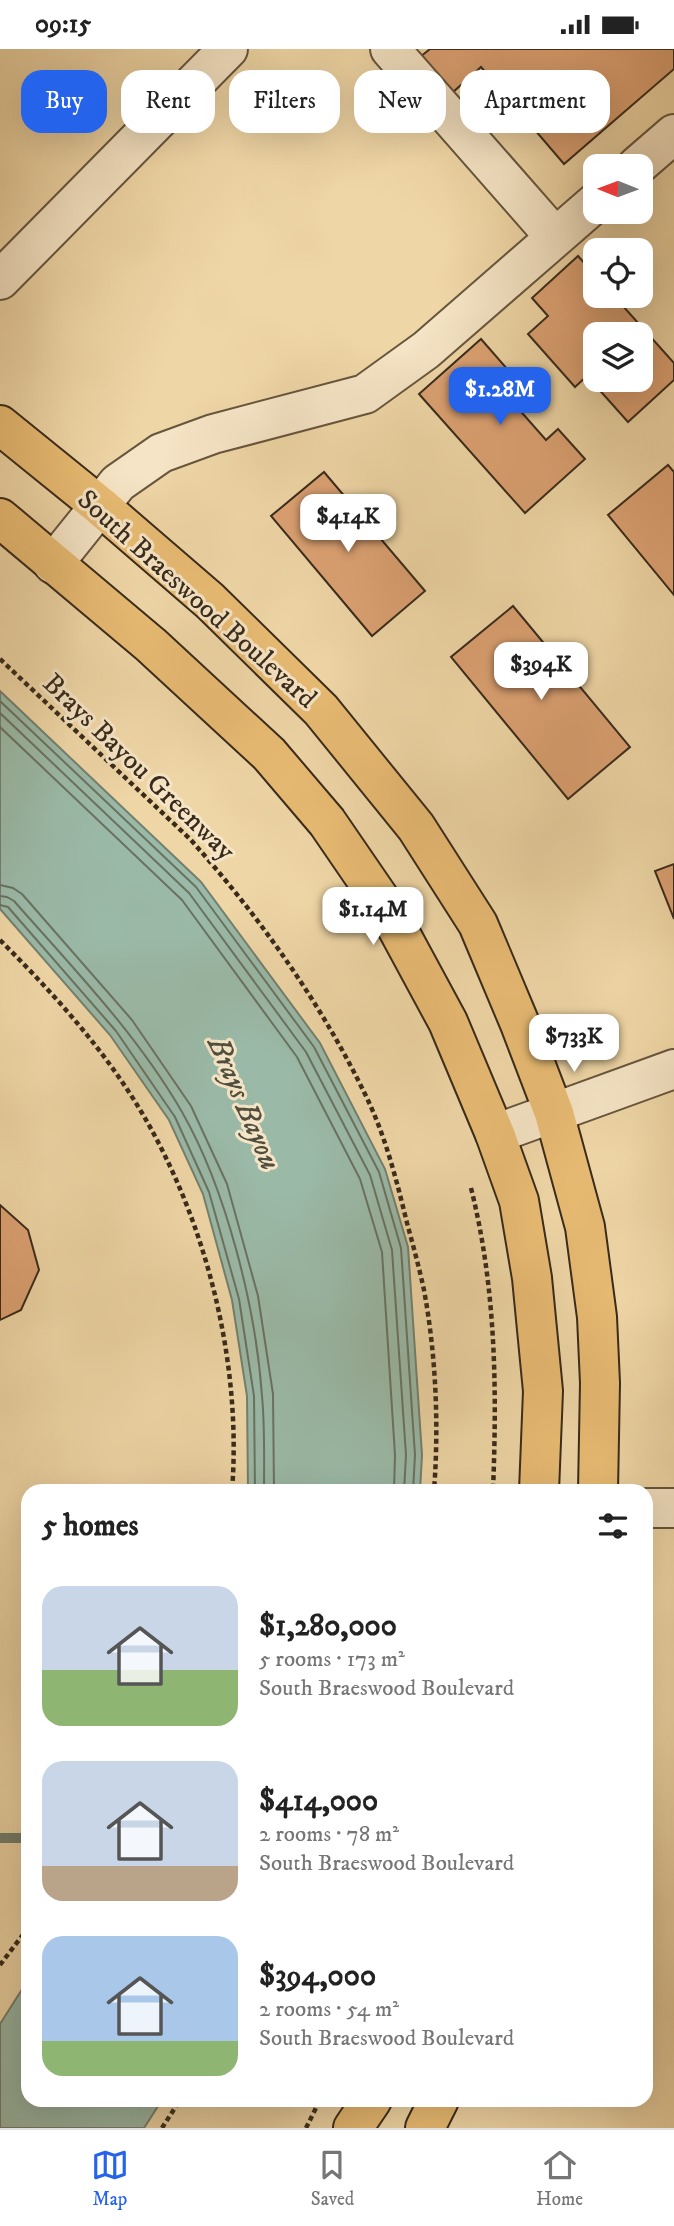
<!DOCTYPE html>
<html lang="en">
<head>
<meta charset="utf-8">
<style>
	:root { --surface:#fff; --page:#f2f2f2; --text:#222; --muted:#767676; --line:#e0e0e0; --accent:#2563eb }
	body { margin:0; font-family:"IM FELL DW Pica",serif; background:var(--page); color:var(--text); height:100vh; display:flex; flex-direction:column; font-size:26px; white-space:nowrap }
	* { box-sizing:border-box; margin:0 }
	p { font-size:23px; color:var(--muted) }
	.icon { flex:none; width:38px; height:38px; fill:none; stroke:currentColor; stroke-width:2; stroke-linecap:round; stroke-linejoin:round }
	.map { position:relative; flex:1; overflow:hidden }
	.details { position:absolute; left:21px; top:1435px; width:632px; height:623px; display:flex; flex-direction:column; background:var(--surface); border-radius:21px; box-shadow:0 7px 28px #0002 }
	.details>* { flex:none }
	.hud { position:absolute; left:21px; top:21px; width:634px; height:63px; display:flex; gap:14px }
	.needle { width:46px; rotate:271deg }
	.controls { position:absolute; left:583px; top:105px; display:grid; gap:14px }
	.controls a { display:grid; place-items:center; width:70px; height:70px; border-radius:14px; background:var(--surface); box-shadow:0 7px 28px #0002; font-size:35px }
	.price { position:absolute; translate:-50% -60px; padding:0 16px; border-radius:14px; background:#fff; color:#222; font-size:23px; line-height:46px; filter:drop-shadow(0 2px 4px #0008) }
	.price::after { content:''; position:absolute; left:50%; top:42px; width:21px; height:16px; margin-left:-10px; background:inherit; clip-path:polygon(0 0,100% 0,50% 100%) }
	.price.active { background:var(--accent); color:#fff }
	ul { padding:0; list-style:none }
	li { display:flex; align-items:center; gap:21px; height:175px; padding:0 21px }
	li span { display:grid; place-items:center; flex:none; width:196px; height:140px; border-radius:21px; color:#555 }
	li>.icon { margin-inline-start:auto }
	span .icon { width:84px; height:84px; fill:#fffc; stroke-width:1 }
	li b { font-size:30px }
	h2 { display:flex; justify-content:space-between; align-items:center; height:84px; padding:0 21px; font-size:30px }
	.pill { padding:0 24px; border-radius:21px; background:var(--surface); box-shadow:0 7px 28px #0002; font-size:24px; line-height:63px }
	.pill.active { background:var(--accent); color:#fff }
	.status { display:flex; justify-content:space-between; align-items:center; height:49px; padding:0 35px; background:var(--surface); direction:ltr }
	.status svg { height:19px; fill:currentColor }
	.tab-bar { display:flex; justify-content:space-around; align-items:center; height:98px; border-top:2px solid var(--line); background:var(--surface); font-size:19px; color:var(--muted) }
	.tab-bar a { display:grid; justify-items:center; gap:4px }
	.tab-bar .active { color:var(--accent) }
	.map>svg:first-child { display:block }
	.water { fill:#9ab9a7; stroke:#73806f; stroke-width:2 }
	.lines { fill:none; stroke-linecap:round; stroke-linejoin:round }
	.shore { stroke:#697261; stroke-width:2 }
	.stream { stroke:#73806f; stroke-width:10 }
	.building { fill:#dca172; stroke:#382a1b; stroke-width:2; fill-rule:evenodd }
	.minor-casing { stroke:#66553e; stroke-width:42 }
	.major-casing { stroke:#382a1b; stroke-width:42 }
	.path { stroke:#382a1b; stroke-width:4.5; stroke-dasharray:5 3.5; stroke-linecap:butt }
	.minor { stroke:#f5e4c5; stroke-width:38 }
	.major { stroke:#e8bb73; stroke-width:38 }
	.labels { text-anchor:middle; stroke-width:6; stroke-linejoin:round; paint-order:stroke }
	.street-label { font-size:28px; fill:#382a1b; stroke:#f5e4c5 }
	.water-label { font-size:30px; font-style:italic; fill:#504e3e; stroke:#f5e4c5 }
</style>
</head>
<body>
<div class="status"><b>09:15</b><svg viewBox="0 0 49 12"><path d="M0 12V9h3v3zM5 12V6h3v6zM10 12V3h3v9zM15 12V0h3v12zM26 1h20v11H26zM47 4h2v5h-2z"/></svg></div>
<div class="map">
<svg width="674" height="2079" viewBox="0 0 674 2079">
	<rect width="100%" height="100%" fill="#efd6a6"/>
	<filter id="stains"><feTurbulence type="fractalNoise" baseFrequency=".00286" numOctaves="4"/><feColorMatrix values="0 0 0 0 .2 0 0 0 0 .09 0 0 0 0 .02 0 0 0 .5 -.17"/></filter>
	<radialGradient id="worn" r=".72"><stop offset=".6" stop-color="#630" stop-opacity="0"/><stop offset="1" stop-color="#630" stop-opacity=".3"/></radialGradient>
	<!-- water -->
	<path class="water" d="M0 642 201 833 320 994 385 1120 408 1198 422 1406 420 1442H248L247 1347 232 1251 203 1145 169 1071 110 986 0 860Z
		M28 1931V2051H162L144 2079H0V1975Z"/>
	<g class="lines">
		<!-- shore -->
		<path class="shore" d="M0 652 196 838 314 998 379 1123 401 1199 415 1406 413 1442
			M0 664 189 844 306 1003 370 1126 392 1201 406 1406 404 1442
			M0 678 182 851 297 1008 360 1130 382 1203 395 1406 394 1442
			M0 836 13 839 22 845 132 971 191 1057 227 1135 258 1247 273 1345 274 1442
			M0 847 7 848 14 852C73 919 137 985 182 1063 226 1140 256 1259 262 1347 265 1378 264 1411 264 1442
			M0 856 8 858 116 982 175 1068 209 1143 239 1250 254 1347 255 1442"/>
		<!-- stream -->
		<path class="stream" d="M0 1789H28"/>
	</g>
	<!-- building -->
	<path class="building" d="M430 0H674V20L564 115 481 18 452 44 420 8Z
		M578 207 595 226V247H614L674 314V331L628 373 587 327 575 338 528 285 548 267 532 249ZM595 285H640V331H595Z
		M481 290 521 336 508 348 546 391 558 380 585 410 525 464 419 345Z
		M668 416 674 423V546L608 466Z
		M324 423 425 542 372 587 271 467Z
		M513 557 630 698 568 750 451 608Z
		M674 815V870L655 822Z
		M0 1156 28 1181 39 1221 21 1261 0 1271Z"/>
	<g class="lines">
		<defs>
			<path id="minor" d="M390 0 555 188
				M637 117 674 85
				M0 231 228 0
				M53 515 118 434 161 404 213 385 365 345 426 301 595 154
				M495 1085 674 1020
				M646 1459H674"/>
			<path id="major" d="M0 376 100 457 210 552 321 661 416 778 478 875 520 975 554 1064 585 1178 597 1268 600 1334 598 1442
				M0 469 151 596 269 705 327 773 388 862 448 973 495 1085 519 1152 532 1229 543 1342 539 1442
				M353 2079 372 2051
				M425 2079 439 2051"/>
		</defs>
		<!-- minor casing -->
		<use href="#minor" class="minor-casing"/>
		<!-- major casing -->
		<use href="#major" class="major-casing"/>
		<!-- path -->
		<path class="path" d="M0 610 190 790C258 866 319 951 364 1043 385 1085 396 1129 407 1174 413 1196 419 1218 424 1241 436 1306 439 1376 434 1442
			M0 891C53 944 104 1000 142 1064 207 1174 242 1315 232 1442
			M471 1139C496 1239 497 1339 493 1442
			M0 1916 28 1879
			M162 2079 180 2051
			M306 2079 320 2051"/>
		<!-- minor -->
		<use href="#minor" class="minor"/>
		<!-- major -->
		<use href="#major" class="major"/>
	</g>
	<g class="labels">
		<!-- street labels -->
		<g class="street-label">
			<text transform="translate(198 549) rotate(42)" y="10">South Braeswood Boulevard</text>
			<text transform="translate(140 717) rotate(44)" y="10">Brays Bayou Greenway</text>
		</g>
		<!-- water labels -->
		<g class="water-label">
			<text transform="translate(245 1054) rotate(67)" y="10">Brays Bayou</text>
		</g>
	</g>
	<rect width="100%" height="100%" filter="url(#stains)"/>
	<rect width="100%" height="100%" fill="url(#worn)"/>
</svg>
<div class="controls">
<a><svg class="needle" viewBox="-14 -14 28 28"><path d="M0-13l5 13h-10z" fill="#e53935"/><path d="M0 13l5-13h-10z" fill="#767676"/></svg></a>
<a><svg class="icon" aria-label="locate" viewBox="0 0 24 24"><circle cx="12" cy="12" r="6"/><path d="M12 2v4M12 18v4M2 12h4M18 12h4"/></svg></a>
<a><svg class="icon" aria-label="layers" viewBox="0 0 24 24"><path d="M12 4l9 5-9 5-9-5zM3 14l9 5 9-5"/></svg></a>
</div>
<b class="price active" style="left:500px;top:378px">$1.28M</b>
<b class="price" style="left:348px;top:505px">$414K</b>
<b class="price" style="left:541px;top:653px">$394K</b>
<b class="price" style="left:373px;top:898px">$1.14M</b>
<b class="price" style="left:574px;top:1025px">$733K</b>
<div class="hud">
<a class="pill active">Buy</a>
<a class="pill">Rent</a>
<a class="pill">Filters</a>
<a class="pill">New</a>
<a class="pill">Apartment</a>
</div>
<section class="details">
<h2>5 homes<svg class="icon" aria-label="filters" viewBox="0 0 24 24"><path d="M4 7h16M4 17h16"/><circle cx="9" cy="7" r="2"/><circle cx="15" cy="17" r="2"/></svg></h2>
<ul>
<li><span style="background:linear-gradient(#c9d6e8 60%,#8fb573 0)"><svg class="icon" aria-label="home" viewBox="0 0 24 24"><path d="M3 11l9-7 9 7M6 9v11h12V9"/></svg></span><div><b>$1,280,000</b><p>5 rooms · 173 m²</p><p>South Braeswood Boulevard</p></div></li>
<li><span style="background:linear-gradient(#c9d6e8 75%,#b9a48a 0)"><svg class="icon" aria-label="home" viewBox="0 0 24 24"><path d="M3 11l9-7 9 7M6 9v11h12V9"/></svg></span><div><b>$414,000</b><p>2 rooms · 78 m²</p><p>South Braeswood Boulevard</p></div></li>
<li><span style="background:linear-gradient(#a9c7e8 75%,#8fb573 0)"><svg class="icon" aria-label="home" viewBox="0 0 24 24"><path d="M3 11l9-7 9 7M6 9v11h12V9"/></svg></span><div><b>$394,000</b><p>2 rooms · 54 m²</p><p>South Braeswood Boulevard</p></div></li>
</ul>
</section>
</div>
<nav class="tab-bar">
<a class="active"><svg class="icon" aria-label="map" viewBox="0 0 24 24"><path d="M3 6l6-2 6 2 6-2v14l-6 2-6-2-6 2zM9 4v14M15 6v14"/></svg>Map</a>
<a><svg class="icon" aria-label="saved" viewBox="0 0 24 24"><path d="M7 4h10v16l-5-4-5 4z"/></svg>Saved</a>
<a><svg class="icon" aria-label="home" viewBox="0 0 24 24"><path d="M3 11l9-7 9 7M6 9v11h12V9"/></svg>Home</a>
</nav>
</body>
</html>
